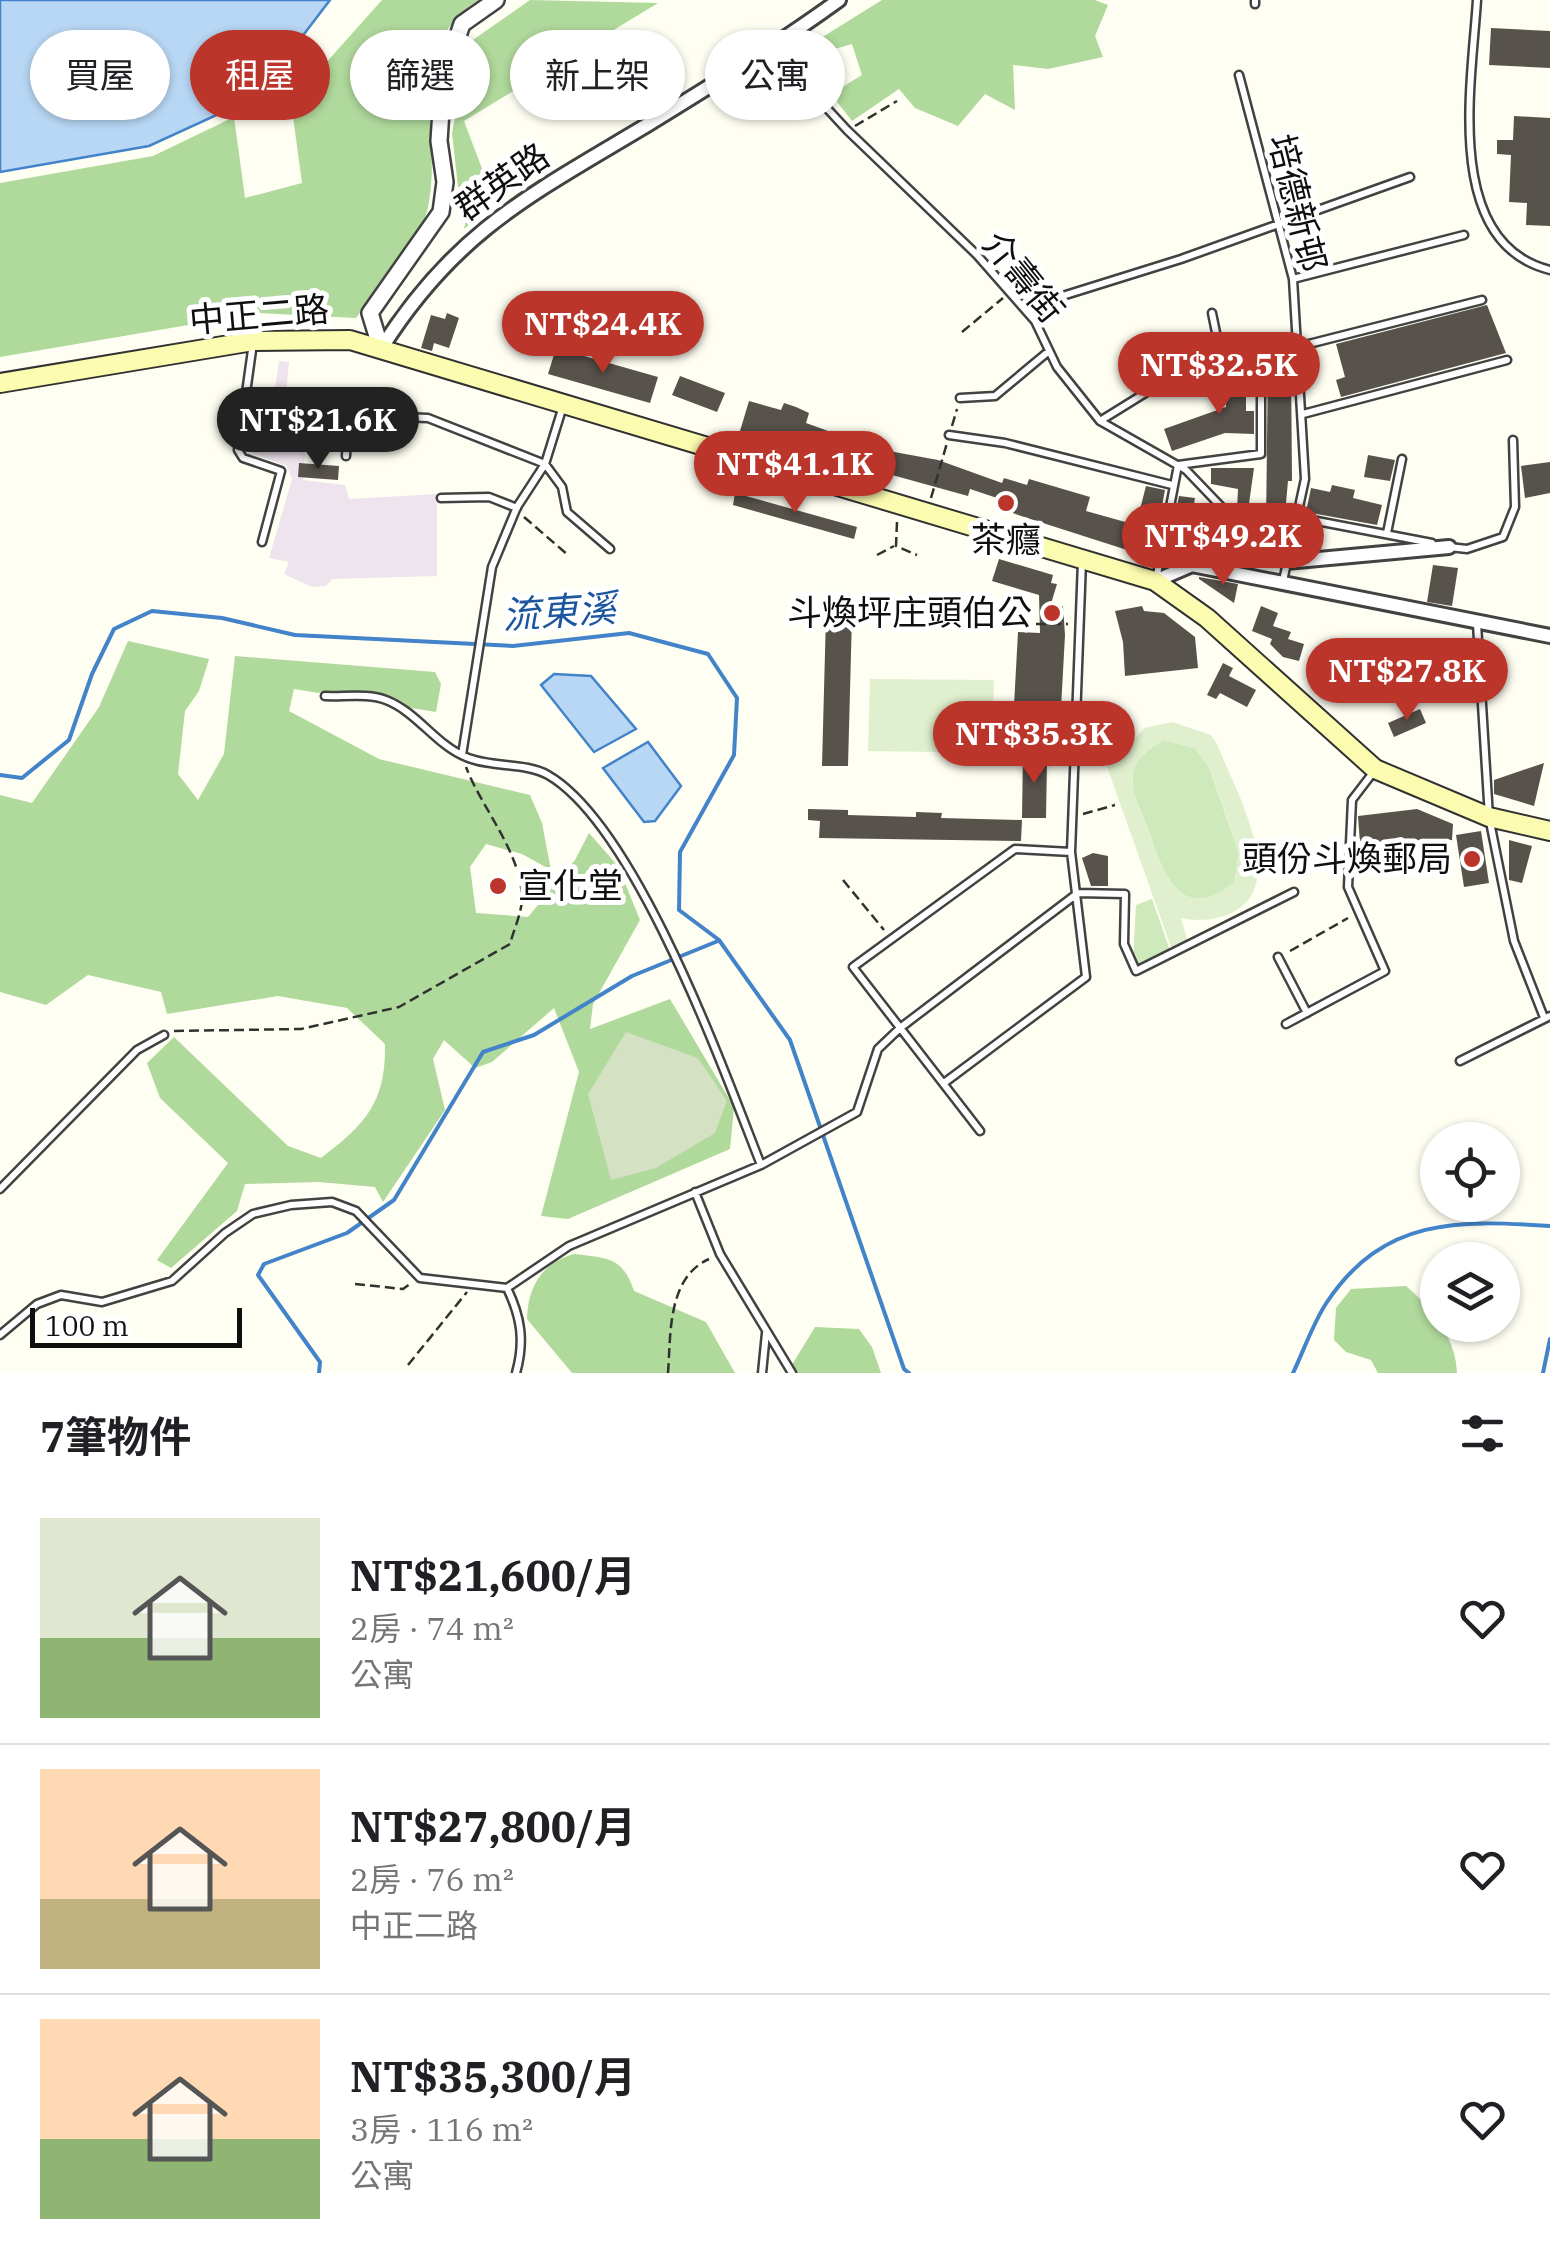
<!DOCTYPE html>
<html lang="zh-TW">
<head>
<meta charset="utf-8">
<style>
	:root { --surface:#fff; --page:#f6f6f6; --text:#202124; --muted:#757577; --line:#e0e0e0; --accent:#bc352b }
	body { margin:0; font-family:"IBM Plex Serif","Noto Sans TC",serif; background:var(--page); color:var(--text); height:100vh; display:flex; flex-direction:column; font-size:38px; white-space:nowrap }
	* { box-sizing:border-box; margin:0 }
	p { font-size:32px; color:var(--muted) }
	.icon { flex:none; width:55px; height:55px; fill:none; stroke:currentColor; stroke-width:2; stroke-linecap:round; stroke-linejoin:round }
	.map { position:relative; height:1373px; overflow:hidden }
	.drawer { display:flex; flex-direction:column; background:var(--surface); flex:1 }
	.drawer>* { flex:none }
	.hud { position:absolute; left:30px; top:30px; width:1000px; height:90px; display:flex; gap:20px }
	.controls { position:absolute; left:1420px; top:1122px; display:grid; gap:20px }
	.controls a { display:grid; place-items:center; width:100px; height:100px; border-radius:50%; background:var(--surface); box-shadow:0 2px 8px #0004; font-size:50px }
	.scale { position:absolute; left:30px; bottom:25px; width:212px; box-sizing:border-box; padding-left:10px; border:5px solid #0f0f0f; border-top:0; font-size:28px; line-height:35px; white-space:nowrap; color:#0f0f0f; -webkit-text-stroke:8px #fff; paint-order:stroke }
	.price { position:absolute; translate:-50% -85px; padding:0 22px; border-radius:35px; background:var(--accent); color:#fff; font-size:32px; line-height:65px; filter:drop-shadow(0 2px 5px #0008) }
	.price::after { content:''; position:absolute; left:50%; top:60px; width:30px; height:22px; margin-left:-15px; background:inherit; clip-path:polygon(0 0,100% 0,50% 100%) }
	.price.current { background:#222; color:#fff }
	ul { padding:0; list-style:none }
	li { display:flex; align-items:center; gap:30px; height:250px; padding:0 40px }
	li+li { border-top:2px solid var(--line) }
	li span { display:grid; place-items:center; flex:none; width:280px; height:200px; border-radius:0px; color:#555 }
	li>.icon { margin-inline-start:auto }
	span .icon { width:120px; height:120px; fill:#fffc; stroke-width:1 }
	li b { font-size:42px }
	h2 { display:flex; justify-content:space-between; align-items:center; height:120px; padding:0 40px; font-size:42px }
	.tag { padding:0 35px; border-radius:45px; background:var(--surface); box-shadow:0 2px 8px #0004; font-size:35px; line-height:90px }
	.tag.current { background:var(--accent); color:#fff }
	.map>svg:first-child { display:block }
	.industrial { fill:#ede4ed }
	.green { fill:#cee9bc }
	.forest { fill:#b0d99c }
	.cemetery { fill:#d4e1c3 }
	.pitch { fill:#e0f0ce; fill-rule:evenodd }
	.water { fill:#b8d7f4; stroke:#4283c9; stroke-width:2.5 }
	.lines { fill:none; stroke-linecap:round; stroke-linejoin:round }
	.stream { stroke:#4283c9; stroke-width:4 }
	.building { fill:#58524c }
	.service-casing { stroke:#424242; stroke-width:11 }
	.minor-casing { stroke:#424242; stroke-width:18 }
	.tertiary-casing { stroke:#424242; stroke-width:20 }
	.secondary-casing { stroke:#313131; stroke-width:22 }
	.path { stroke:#313131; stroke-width:2.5; stroke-dasharray:10 5; stroke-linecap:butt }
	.service { stroke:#fff; stroke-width:6 }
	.minor { stroke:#fff; stroke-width:12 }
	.tertiary { stroke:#fff; stroke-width:15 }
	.secondary { stroke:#fcfcb0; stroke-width:18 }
	.poi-dot { fill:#bc352b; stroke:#fff; stroke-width:4 }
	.labels { text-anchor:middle; stroke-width:10; stroke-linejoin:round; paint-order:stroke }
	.street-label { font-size:35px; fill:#0f0f0f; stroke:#fff }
	.poi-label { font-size:35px; fill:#0f0f0f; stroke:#fff; text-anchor:end }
	.water-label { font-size:38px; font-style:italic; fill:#1b569f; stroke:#fff }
</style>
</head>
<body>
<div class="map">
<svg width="1550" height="1373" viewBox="0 0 1550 1373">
	<rect width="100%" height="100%" fill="#fffef2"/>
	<!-- industrial -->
	<path class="industrial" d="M279 361 289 362 285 406 308 409 303 480 345 485 349 499 437 494V576L332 579 326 586 312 587 284 574 289 562 269 558 292 479 287 466 252 453 249 448 255 415 271 417Z"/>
	<!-- green -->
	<path class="green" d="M1164 740 1195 748 1209 767 1239 854 1234 883C1178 927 1162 869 1147 826 1141 810 1129 790 1133 773 1137 756 1150 748 1164 740Z
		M1152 899 1172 956 1143 967 1133 962 1136 905Z"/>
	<!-- forest -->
	<path class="forest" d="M382 0H478C399 54 444 133 428 207 419 247 379 286 356 318L259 313 0 357V183L153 156 234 117 245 198 302 183 291 102Z
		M530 0 658 3 464 121 492 195 501 199 464 229 470 201 459 196 452 133 470 42Z
		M882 0H1095L1108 5 1095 36 1103 57 1048 69 1013 65 1015 110 985 94 958 126 915 108 899 89 852 121 831 94 862 75 852 44 803 58 800 51Z
		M128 641 209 659 199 691 185 711 178 774 198 800 224 754 235 656 435 672 441 684 436 712 294 689 289 711 379 759 530 795 542 823 551 870 522 854 486 844 470 867 476 913 528 917 575 860 589 833 618 866 640 920 593 1004 590 1029 670 999 734 1107 730 1149 568 1219 541 1216 579 1072 554 1008 492 1062 475 1068 444 1040 433 1059 445 1110 383 1202 375 1187 319 1182 245 1184 237 1211 171 1268 157 1260 228 1163 160 1098 147 1063 174 1037 288 1146 321 1158C366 1124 386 1102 385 1044L347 1008 278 996 167 1014 161 992 88 975 46 1005 0 992V795L32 803 99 707Z
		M574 1254C607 1258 623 1257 634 1291L706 1322 735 1373H572L527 1319C528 1286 542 1263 574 1254Z
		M1406 1286C1432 1308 1456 1338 1457 1373H1378L1371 1360 1346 1352 1334 1340 1336 1308 1351 1289Z
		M815 1327 859 1329 872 1347 881 1373H787Z"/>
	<!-- cemetery -->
	<path class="cemetery" d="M626 1032 698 1058 727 1101 715 1133 656 1168 611 1180 588 1094Z"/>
	<!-- pitch -->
	<path class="pitch" d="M870 679 994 680 992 753 868 751Z
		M1172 722 1211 735 1217 744C1233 786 1289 881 1235 911 1218 920 1200 922 1181 918L1188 942 1172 950 1094 730 1110 724 1121 756 1144 728ZM1164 740 1195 748 1209 767 1239 854 1234 883C1178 927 1162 869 1147 826 1141 810 1129 790 1133 773 1137 756 1150 748 1164 740Z"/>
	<!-- water -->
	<path class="water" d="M0 0H330L256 97 149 146 0 172Z
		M554 674 591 676 636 729 594 752 541 685Z
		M648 742 681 786 655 821 644 822 603 768Z"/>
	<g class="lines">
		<!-- stream -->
		<path class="stream" d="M0 775 22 778 69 740 92 674 114 629 152 611 222 618 295 635 513 646 629 633 708 654 737 698 734 755 680 852 679 910 719 940 790 1040 904 1369 909 1373
			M319 1373 320 1362 258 1275 264 1264 347 1233 394 1200 483 1052 534 1035 632 976 718 941
			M1293 1373C1304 1350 1313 1323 1327 1302 1384 1217 1458 1220 1550 1226
			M1543 1373 1550 1339"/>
	</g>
	<!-- building -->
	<path class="building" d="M1491 28 1550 31V68L1489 65Z
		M1514 116 1550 118V226L1526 225 1527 203 1509 202 1511 155 1497 154V140H1513Z
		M1487 305 1506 353 1341 397 1336 380 1345 377 1336 344Z
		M447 313 459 318 449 348 434 343 432 351 421 348 431 315 445 319Z
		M556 348 658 377 650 403 548 374Z
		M1268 360 1291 361 1292 481H1288L1284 525H1266Z
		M1235 368H1254V389H1246V411H1254V434L1225 433 1172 451 1164 429 1226 407V394H1234Z
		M680 376 725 393 717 412 672 395Z
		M749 401 781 410 784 403 796 407 809 413 806 423 878 449 938 460 1002 483 1004 478 1027 485 1029 479 1090 497 1086 511 1136 525 1146 486 1165 490 1152 558 1018 515 995 506 997 498 970 489 968 496 798 449 796 453 784 449 740 431Z
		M1368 455 1395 460 1390 481 1364 477Z
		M1550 462V493L1525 498 1521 466Z
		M299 463 339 466 338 480 298 477Z
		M1211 468H1254L1248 511H1237L1238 489 1211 484Z
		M1332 485 1355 490 1353 498 1382 505 1377 525 1306 512 1311 488 1330 492Z
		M735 493 857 527 854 539 733 505Z
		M1179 496 1195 498 1193 510 1213 513 1210 530 1244 536 1240 564 1194 555 1181 558V555L1168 552Z
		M999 559 1053 575 1051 583 1057 584 1050 607 1063 606 1065 635 1060 727 1013 724 1018 632 1040 633 1039 595 992 581Z
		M1433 565 1458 568 1452 606 1427 602Z
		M1199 577 1238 584 1234 603 1199 579Z
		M1142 606 1144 611 1164 613 1195 637 1198 668 1125 676 1123 642 1115 611Z
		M1261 606 1278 613 1273 626 1291 632 1288 639 1304 644 1299 661 1283 657 1270 644 1272 639 1252 631Z
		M826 615 852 616 848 766H822Z
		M1223 663 1233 668 1229 676 1256 690 1247 707 1220 693 1216 699 1207 695Z
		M1420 709 1426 723 1394 737 1388 723Z
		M1023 752H1042L1041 761H1047L1046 818H1022Z
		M1544 763 1534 806 1494 794V780Z
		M808 809 848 810V815L916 817V812L942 813 941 818 1022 820 1021 841 819 838 820 821 808 820Z
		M1417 809 1453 824 1452 840 1361 857 1358 816Z
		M1481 831 1489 883 1464 887 1456 835Z
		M1509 840 1532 846 1522 883 1509 880Z
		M1093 853 1108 856V886H1091L1082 858Z"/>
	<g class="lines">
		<defs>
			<path id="service" d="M1477 0C1472 82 1442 243 1550 270
				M1255 4V0
				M772 49 847 130 977 255 1035 321 1057 367 1100 421 1186 470 1232 518 1286 561
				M1239 75 1293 279 1305 479 1283 581
				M1293 279 1464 235
				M1024 308 1181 259 1410 177
				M253 343 238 450 243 458 281 471 262 542
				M1297 347 1482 300
				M960 398 995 396 1049 351
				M1303 414 1507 360
				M1100 421 1163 382 1222 362 1212 313
				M949 435 1005 443 1172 485
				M346 456 348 415 428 418 545 464 562 487 567 512 610 549
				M441 498 489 497 517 508
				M1296 517 1432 543
				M1387 533 1402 459
				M1449 547 1467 549 1503 537 1515 507 1513 440
				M1156 580 1178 465 1261 454V366
				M1477 624 1489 817 1514 941 1543 1015
				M325 696C343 697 369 693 386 700 417 712 436 745 466 757 491 768 525 762 548 775 636 826 723 1068 761 1165
				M462 755 492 567 517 507 545 464 563 406
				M1278 957 1307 1013
				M1286 1024 1385 971 1348 887 1352 800 1375 770
				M1460 1061 1550 1016
				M944 1083 1086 977 1071 852 1082 561
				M980 1131 853 967 1015 849 1071 852
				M0 1189 137 1050 164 1035
				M695 1192 720 1254 792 1373
				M507 1288C521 1317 525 1341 516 1373
				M0 1335 37 1304 61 1295 102 1302 172 1281 225 1233 253 1214 291 1205 332 1202 356 1211 420 1278 507 1288 569 1246 761 1165 857 1112 878 1049 900 1028 1078 893 1125 894 1124 944 1136 971 1294 892
				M762 1373 766 1333"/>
			<path id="minor" d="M381 349C455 231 532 194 647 125 712 85 777 45 839 0
				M1286 562 1449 547
				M1155 581 1192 565 1550 636"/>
			<path id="tertiary" d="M381 349 370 313 441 212 445 182 439 141 443 80 462 24 496 0"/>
			<path id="secondary" d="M0 383 253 341 350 340 1155 581 1207 618 1375 769 1489 817 1550 831"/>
		</defs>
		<!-- service casing -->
		<use href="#service" class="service-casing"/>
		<!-- minor casing -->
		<use href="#minor" class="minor-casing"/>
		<!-- tertiary casing -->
		<use href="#tertiary" class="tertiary-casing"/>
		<!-- secondary casing -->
		<use href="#secondary" class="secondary-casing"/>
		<!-- path -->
		<path class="path" d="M855 126 897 101
			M962 332 1003 298
			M952 426 957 409
			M931 498 947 443
			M524 517 568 555
			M897 522 896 546 917 555
			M877 555 894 546
			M1036 624H1068
			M1083 814 1115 805
			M843 880 884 930
			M1290 951 1348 918
			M174 1031 301 1029 399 1007 510 944C514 929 522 912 522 898 521 852 482 809 466 767
			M355 1284 403 1289 410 1284
			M408 1365 467 1292
			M668 1373C671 1334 667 1278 709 1259"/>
		<!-- service -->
		<use href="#service" class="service"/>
		<!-- minor -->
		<use href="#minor" class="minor"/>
		<!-- tertiary -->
		<use href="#tertiary" class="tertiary"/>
		<!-- secondary -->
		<use href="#secondary" class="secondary"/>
	</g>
	<!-- markers -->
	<g class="poi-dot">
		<circle cx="1006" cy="503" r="10"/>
		<circle cx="1052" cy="613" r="10"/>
		<circle cx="1472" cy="859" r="10"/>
		<circle cx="498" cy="886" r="10"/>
	</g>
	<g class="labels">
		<!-- street labels -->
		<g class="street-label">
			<text transform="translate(502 182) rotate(-35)" y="12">群英路</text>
			<text transform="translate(1297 203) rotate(76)" y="12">培德新邨</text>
			<text transform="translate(1023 277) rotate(51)" y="12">介壽街</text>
			<text transform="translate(259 315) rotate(-5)" y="12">中正二路</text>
		</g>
		<!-- poi labels -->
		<g class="poi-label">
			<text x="1006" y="552" text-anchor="middle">茶癮</text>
			<text x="1032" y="625">斗煥坪庄頭伯公</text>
			<text x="1452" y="871">頭份斗煥郵局</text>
			<text x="518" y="898" text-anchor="start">宣化堂</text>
		</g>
		<!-- water labels -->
		<g class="water-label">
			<text transform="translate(559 612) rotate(-4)" y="13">流東溪</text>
		</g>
	</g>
</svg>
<div class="controls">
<a><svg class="icon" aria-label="locate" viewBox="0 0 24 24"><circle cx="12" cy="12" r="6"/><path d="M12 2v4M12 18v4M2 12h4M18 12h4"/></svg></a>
<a><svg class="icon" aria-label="layers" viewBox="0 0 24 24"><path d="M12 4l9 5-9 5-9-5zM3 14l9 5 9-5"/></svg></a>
</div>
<div class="scale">100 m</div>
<b class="price" style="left:603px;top:376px">NT$24.4K</b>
<b class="price" style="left:1219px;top:417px">NT$32.5K</b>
<b class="price current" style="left:318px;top:472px">NT$21.6K</b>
<b class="price" style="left:795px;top:516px">NT$41.1K</b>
<b class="price" style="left:1223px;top:588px">NT$49.2K</b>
<b class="price" style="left:1407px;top:723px">NT$27.8K</b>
<b class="price" style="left:1034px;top:786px">NT$35.3K</b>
<div class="hud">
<a class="tag">買屋</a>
<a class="tag current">租屋</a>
<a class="tag">篩選</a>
<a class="tag">新上架</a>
<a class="tag">公寓</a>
</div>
</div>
<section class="drawer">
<h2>7筆物件<svg class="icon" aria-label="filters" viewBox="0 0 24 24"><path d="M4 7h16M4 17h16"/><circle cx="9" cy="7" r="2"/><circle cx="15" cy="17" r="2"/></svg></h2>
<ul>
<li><span style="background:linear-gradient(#dfe7d0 60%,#8fb573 0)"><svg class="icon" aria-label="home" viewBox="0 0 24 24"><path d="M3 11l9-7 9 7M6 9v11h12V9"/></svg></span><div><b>NT$21,600/月</b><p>2房 · 74 m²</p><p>公寓</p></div><svg class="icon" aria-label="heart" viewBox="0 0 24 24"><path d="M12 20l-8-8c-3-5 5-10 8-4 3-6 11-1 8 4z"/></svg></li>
<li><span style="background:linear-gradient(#ffd9b3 65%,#c2b280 0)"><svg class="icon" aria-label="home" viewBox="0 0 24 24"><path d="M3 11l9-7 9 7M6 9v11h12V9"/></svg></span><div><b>NT$27,800/月</b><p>2房 · 76 m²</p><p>中正二路</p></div><svg class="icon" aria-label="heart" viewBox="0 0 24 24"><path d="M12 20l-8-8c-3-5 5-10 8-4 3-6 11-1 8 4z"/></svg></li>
<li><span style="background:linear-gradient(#ffd9b3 60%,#8fb573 0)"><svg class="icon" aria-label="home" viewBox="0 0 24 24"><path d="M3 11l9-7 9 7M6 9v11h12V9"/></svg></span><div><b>NT$35,300/月</b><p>3房 · 116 m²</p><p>公寓</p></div><svg class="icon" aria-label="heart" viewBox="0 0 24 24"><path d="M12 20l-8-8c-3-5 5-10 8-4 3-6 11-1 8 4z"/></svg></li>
</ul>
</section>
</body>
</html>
